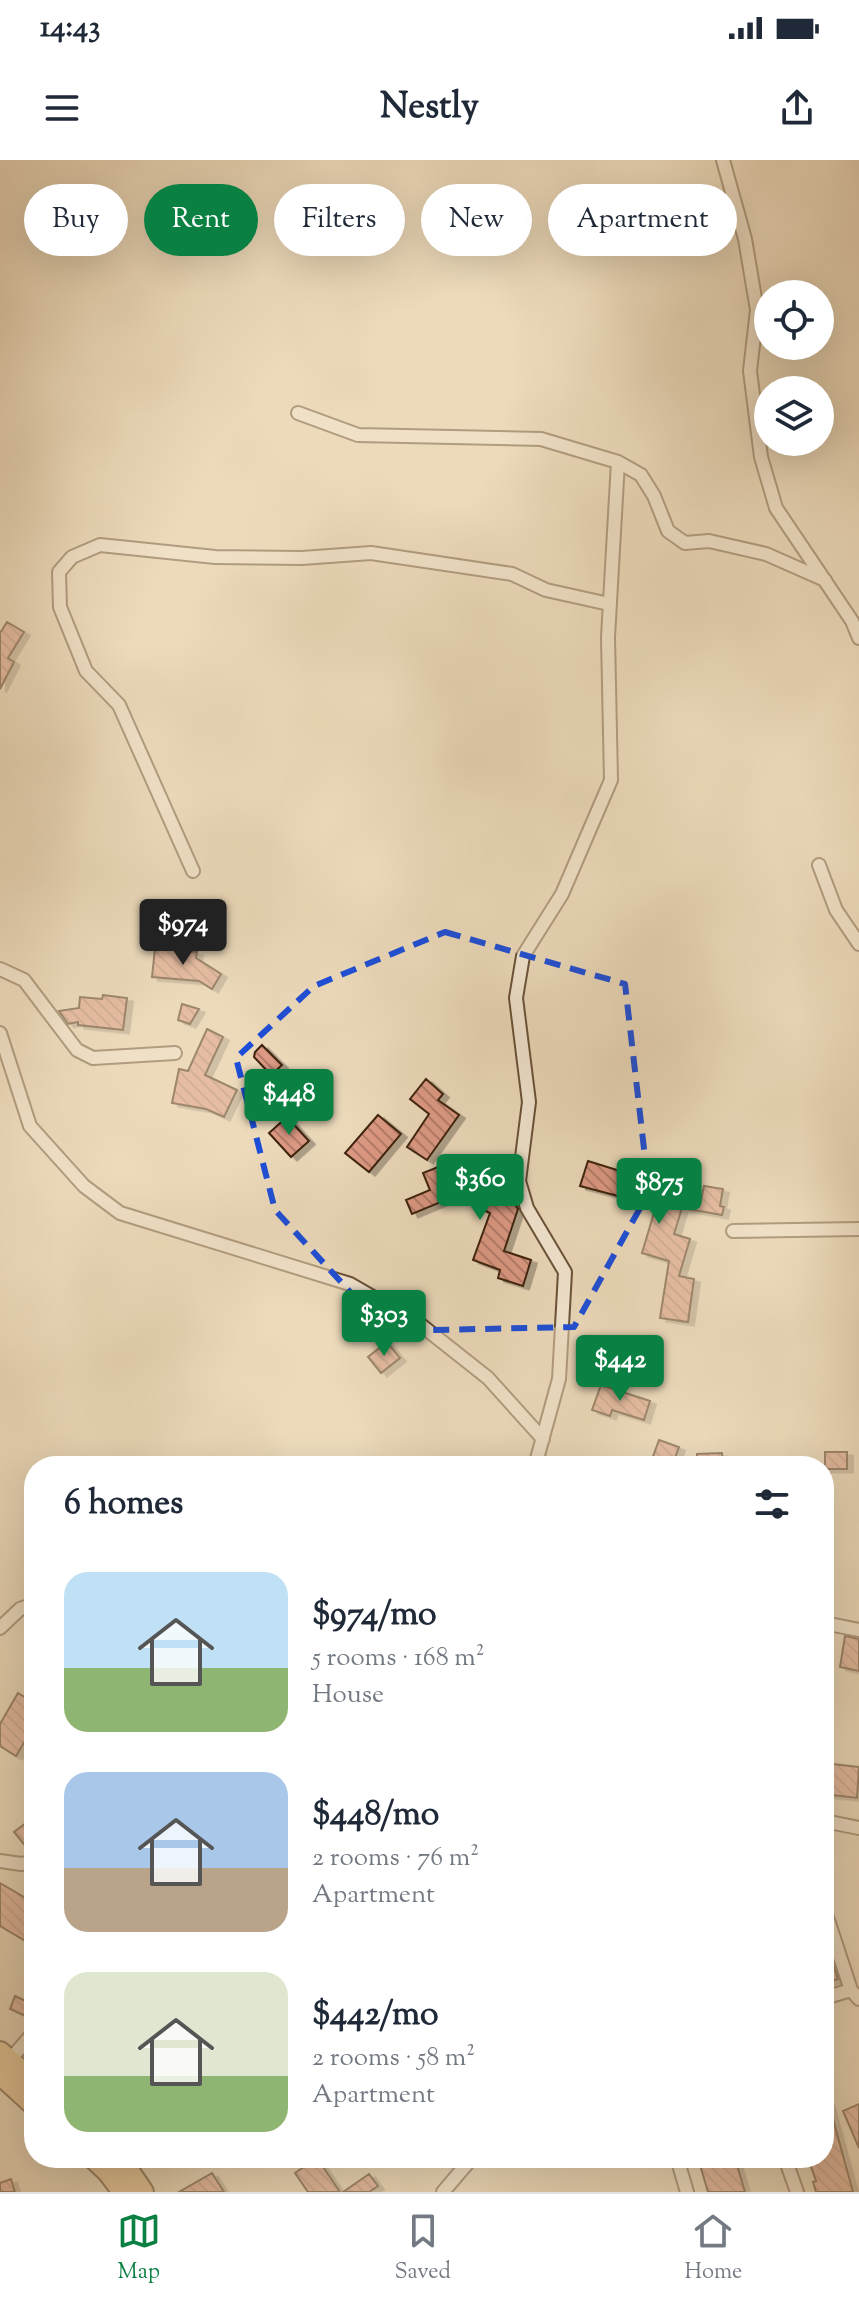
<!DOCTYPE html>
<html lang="en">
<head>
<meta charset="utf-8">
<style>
	:root { --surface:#fff; --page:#f2f2f3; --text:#1f2937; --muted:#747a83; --line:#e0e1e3; --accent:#0b8043 }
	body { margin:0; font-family:"Sorts Mill Goudy",serif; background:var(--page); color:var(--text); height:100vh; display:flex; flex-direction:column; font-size:30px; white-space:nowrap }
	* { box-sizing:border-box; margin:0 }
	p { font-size:26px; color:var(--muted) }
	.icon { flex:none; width:44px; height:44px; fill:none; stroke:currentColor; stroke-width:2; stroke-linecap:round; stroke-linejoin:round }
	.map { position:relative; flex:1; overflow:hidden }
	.drawer { position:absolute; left:24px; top:1296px; width:810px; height:712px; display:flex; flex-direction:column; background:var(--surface); border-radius:32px; box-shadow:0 8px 32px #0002 }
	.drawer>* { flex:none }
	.hud { position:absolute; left:24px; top:24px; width:812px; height:72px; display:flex; gap:16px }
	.fabs { position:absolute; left:754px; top:120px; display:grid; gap:16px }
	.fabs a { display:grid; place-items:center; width:80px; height:80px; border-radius:50%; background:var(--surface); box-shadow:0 8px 32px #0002; font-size:40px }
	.price { position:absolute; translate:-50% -68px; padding:0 18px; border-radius:8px; background:var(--accent); color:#fff; font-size:26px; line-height:52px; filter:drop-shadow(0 2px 4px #0008) }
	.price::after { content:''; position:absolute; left:50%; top:48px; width:24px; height:18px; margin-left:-12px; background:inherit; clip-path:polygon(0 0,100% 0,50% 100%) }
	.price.selected { background:#222; color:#fff }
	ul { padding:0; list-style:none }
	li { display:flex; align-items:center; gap:24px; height:200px; padding:0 40px }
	li span { display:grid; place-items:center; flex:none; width:224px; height:160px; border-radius:24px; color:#555 }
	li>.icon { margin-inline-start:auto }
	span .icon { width:96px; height:96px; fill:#fffc; stroke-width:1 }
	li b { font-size:34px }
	h2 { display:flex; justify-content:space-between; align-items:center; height:96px; padding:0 40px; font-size:34px }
	.tag { padding:0 28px; border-radius:36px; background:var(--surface); box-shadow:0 8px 32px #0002; font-size:28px; line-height:72px }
	.tag.selected { background:var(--accent); color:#fff }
	.status { display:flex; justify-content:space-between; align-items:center; height:56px; padding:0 40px; background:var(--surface); direction:ltr }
	.status svg { height:22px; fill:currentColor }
	header { display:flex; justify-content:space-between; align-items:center; height:104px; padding:0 40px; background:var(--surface); font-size:36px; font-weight:800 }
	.menu { display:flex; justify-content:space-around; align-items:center; height:112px; border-top:2px solid var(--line); background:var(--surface); font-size:22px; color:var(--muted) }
	.menu a { display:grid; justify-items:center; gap:4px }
	.menu .selected { color:var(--accent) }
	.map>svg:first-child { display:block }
	.building { fill:url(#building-back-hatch); stroke:#3d230b; stroke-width:2; filter:url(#shadow) }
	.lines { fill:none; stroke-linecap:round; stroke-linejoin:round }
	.street-casing { stroke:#695137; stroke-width:16 }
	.primary-casing { stroke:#3d230b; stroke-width:24 }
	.street { stroke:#f3e7d3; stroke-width:12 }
	.primary { stroke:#e6bd7e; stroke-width:20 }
	.marked { fill:none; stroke:#1d4ed8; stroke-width:6; stroke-dasharray:16 10; stroke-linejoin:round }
</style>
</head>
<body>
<div class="status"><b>14:43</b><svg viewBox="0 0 49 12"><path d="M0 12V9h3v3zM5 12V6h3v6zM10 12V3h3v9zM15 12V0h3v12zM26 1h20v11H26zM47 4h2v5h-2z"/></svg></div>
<header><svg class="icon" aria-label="menu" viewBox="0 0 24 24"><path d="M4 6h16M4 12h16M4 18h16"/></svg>Nestly<svg class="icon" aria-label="share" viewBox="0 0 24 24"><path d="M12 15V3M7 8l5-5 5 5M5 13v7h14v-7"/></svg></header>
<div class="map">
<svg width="859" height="2032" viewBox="0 0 859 2032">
	<defs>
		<pattern id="building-back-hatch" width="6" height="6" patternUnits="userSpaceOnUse" patternTransform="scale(2)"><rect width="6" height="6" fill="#dd9984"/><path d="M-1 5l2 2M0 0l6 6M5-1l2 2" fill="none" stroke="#b47c6a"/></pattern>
		<filter id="shadow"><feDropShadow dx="6" dy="3.5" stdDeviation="0" flood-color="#0004"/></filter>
	</defs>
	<rect width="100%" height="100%" fill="#ecdabb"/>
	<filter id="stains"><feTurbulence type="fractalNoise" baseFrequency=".0025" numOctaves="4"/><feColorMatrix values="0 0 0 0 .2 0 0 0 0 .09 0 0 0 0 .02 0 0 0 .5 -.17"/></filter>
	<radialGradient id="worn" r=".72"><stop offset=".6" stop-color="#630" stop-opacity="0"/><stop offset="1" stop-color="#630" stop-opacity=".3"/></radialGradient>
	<!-- building -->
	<path class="building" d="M7 462 24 472 8 498 14 502 0 529V473Z
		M155 788 197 792 196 798 221 814 212 829 199 821 152 817Z
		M103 835 127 838 123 870 78 865V862L68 864 59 851 79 848 80 837 102 839Z
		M182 844 199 849 190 864 178 860Z
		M207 869 223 877 205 915 237 930 224 957 206 949 172 943 179 909 188 911Z
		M262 885 282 905 271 915 254 897 255 892Z
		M426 919 443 934 438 940 459 955 427 1000 407 987 429 954 410 939Z
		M378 955 401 974 369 1012 345 993Z
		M287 957 309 981 291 997 269 973Z
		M588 1001 620 1011 621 1007 649 1016 647 1024 701 1040 704 1026 723 1029 720 1046 724 1047 722 1055 682 1048 674 1074 690 1079 679 1116 694 1119 688 1162 660 1158 669 1101 642 1093 656 1046 580 1026Z
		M443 1005 448 1016 495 1038 497 1032 515 1039 514 1043 518 1049 504 1091 531 1100 523 1126 498 1118 500 1110 473 1100 490 1053 455 1036 412 1054 406 1040 430 1030 423 1013Z
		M387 1182 400 1198 381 1213 368 1197Z
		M601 1225 650 1241 644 1260 612 1250 610 1256 592 1250Z
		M659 1280 679 1287 672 1306 651 1302Z
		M825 1292H847V1309H825Z
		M722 1293 723 1306H697V1294Z
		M845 1476 859 1479V1511L840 1507Z
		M18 1533 34 1543V1566L16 1596 0 1586V1564Z
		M824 1603 859 1607 857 1638 824 1634Z
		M34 1657V1693H31L14 1672Z
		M0 1723 34 1743V1786L0 1766Z
		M824 1777 838 1819 824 1823Z
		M15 1836 32 1844 26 1856 10 1849Z
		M824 1941H828L853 2032H816L813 2022 816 2021 808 1998H824Z
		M859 1944V1988L843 1951Z
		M317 1998 340 2032H308L295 2013Z
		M698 1998H735L745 2032H708Z
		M212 2013 224 2032H179Z
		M369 2014 378 2026 369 2032H343Z
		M11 2019 15 2032H0V2023Z"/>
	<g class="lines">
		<defs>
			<path id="street" d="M723 0 745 79 757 150 750 211 761 297 776 348 852 461 859 478
				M298 253 358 275 541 279 618 302 641 315 654 336 668 371 685 383 709 381 766 394 825 420
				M819 705 836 750 859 784
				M193 711 119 545 86 511 60 447 59 412 72 397 100 385 215 397 302 398 371 393 512 414 546 430 609 444
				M0 809 24 820 77 890 93 898 175 893
				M0 873 30 966 84 1026 120 1053 350 1124 421 1165 488 1218 543 1279
				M733 1071 859 1069
				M535 1306 559 1219 565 1112 527 1048 519 1021 529 942 516 838 523 796 562 734 611 620 608 477 618 302
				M824 1463 859 1470
				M0 1468 20 1449 34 1444
				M824 1661 859 1668
				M0 1701 21 1704 34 1702
				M824 1748 851 1830
				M824 1838 851 1830 859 1839
				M9 1901 34 1872
				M677 1998 687 2032
				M785 1998 797 2032
				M443 2032 472 1998"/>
			<path id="primary" d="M0 1892 34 1922
				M0 1914 34 1945
				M93 1998 108 2012 123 2032
				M120 1998 143 2032"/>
		</defs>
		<!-- street casing -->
		<use href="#street" class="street-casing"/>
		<!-- primary casing -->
		<use href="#primary" class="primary-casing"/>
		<!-- street -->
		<use href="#street" class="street"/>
		<!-- primary -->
		<use href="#primary" class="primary"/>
	</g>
	<!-- marked area -->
	<path d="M0 0H859V2032H0ZM445 772 625 824 649 1032 574 1167 386 1171 275 1050 236 898 314 826Z" fill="#ecdabb" fill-opacity=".55" fill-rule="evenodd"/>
	<path class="marked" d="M445 772 625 824 649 1032 574 1167 386 1171 275 1050 236 898 314 826Z"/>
	<rect width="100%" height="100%" filter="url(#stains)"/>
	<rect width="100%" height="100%" fill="url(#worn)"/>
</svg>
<div class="fabs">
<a><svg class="icon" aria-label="locate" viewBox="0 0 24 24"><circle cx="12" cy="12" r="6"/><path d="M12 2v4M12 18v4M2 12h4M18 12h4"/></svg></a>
<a><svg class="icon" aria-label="layers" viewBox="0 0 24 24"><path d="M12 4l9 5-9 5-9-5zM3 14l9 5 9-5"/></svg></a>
</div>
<b class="price selected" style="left:183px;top:807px">$974</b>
<b class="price" style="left:289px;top:977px">$448</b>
<b class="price" style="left:480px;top:1062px">$360</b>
<b class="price" style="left:659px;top:1066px">$875</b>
<b class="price" style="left:384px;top:1198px">$303</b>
<b class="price" style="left:620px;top:1243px">$442</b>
<div class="hud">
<a class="tag">Buy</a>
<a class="tag selected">Rent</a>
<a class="tag">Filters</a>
<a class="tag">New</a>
<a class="tag">Apartment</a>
</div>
<section class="drawer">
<h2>6 homes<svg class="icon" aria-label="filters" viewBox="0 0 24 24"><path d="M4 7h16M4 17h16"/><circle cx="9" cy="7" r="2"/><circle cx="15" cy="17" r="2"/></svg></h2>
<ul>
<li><span style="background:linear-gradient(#bfe0f5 60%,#8fb573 0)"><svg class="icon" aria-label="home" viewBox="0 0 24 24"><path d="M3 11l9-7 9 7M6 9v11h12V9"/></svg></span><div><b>$974/mo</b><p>5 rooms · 168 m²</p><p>House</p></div></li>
<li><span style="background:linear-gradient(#a9c7e8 60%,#b9a48a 0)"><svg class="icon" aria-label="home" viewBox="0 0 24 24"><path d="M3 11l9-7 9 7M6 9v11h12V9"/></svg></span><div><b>$448/mo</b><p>2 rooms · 76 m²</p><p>Apartment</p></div></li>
<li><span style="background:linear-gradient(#dfe7d0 65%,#8fb573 0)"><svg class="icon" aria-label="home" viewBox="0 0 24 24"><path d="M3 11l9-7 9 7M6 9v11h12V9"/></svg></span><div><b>$442/mo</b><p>2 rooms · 58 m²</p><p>Apartment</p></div></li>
</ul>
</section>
</div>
<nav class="menu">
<a class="selected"><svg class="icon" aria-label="map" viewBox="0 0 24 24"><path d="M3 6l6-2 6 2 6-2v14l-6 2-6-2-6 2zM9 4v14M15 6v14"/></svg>Map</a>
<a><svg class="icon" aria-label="saved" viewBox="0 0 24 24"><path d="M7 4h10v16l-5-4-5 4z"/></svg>Saved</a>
<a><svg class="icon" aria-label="home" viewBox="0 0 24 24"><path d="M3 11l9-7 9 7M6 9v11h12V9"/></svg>Home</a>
</nav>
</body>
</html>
